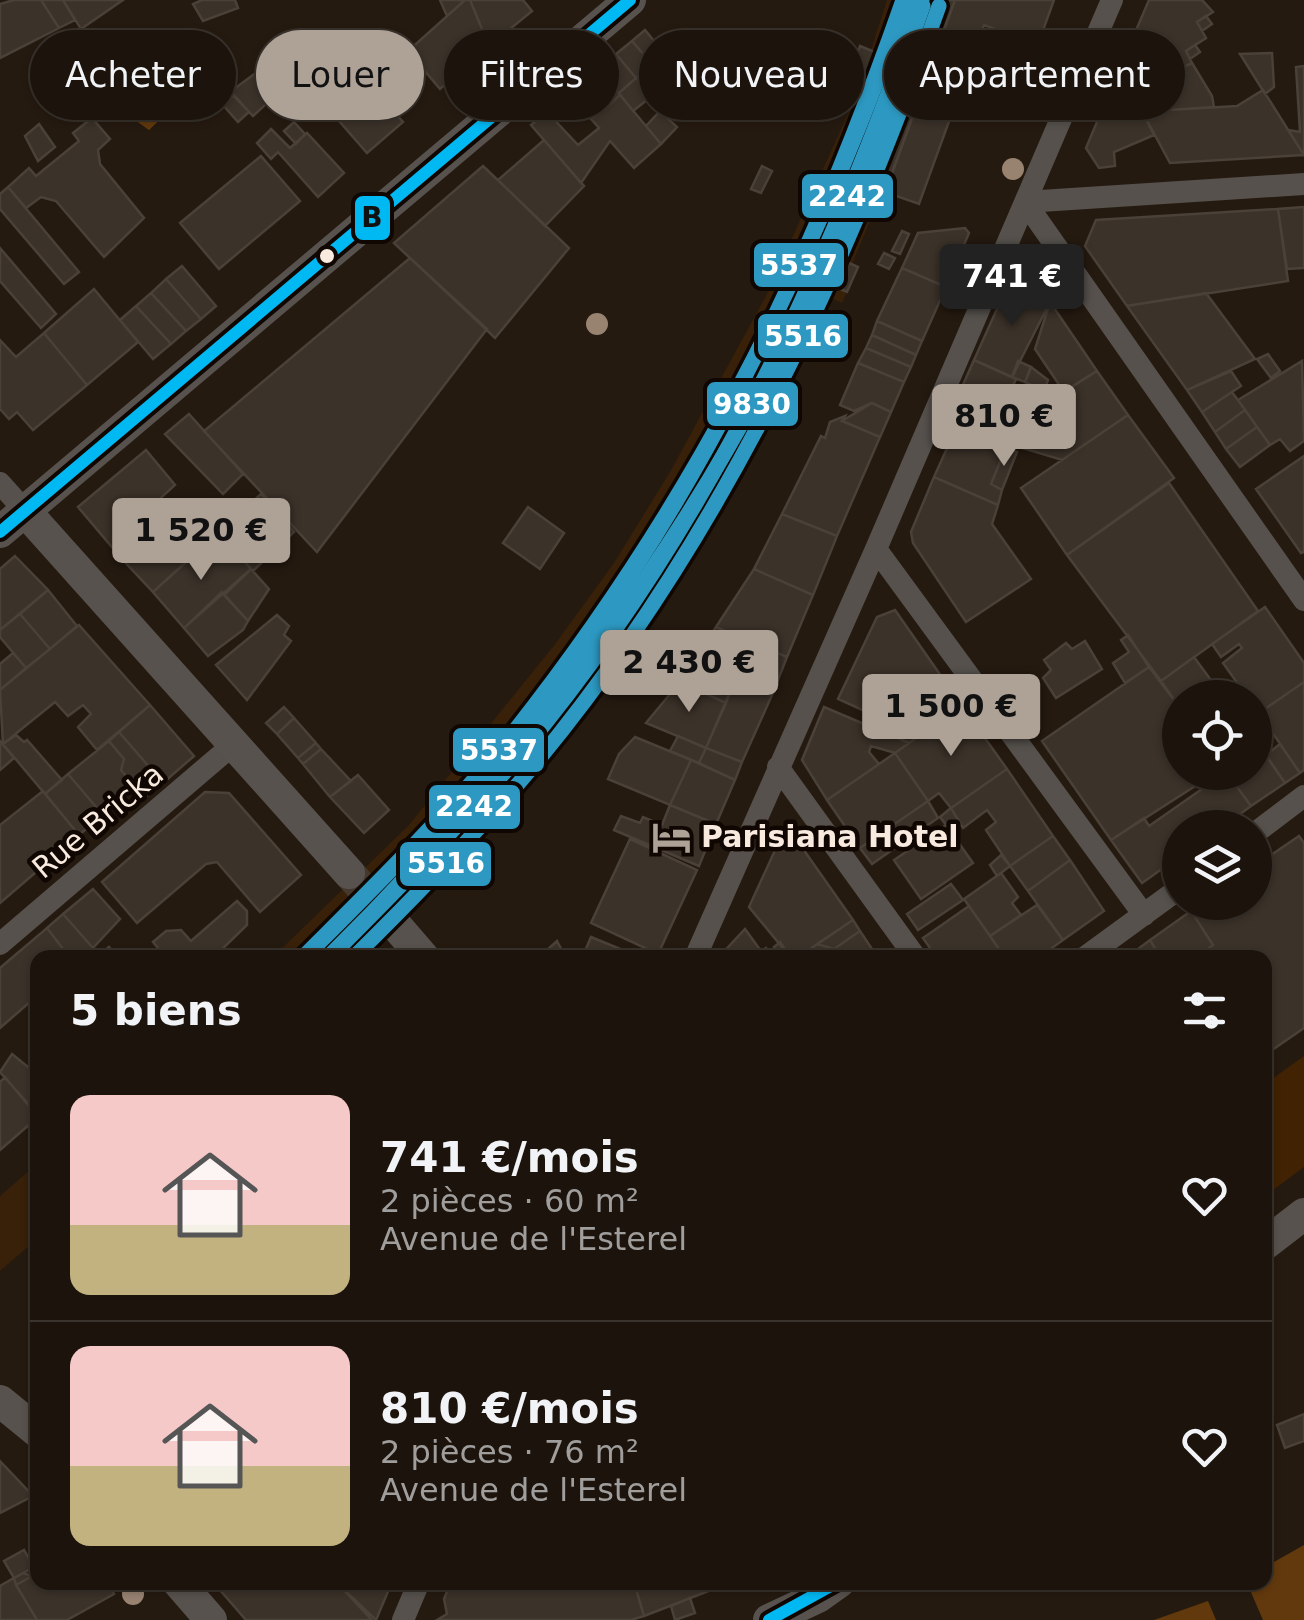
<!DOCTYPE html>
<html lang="fr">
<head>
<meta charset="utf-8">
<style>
	:root { --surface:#1c140c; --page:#29211a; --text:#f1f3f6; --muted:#a09e9d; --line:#3a332d; --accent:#aea196 }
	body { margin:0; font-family:"DejaVu Sans",sans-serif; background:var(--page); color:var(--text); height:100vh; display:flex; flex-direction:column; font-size:38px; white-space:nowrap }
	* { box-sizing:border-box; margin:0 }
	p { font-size:32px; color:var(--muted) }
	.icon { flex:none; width:55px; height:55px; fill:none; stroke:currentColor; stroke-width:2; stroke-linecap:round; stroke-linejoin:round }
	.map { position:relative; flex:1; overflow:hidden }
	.side { position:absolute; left:30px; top:950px; width:1242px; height:640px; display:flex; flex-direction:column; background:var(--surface); border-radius:20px; box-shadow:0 2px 8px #0004,0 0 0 2px var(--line) }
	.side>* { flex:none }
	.top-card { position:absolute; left:30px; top:30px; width:1245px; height:90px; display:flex; gap:20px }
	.fabs { position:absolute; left:1162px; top:680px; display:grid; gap:20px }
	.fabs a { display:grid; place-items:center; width:110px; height:110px; border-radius:50%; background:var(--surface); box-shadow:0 2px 8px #0004,0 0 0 2px var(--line); font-size:50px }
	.price { position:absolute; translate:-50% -85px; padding:0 22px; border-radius:10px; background:var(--accent); color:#111; font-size:32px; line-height:65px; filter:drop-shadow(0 2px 5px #0008) }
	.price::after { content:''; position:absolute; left:50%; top:60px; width:30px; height:22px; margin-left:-15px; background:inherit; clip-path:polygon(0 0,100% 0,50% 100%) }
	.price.active { background:#222; color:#fff }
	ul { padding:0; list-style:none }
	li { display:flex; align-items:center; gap:30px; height:250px; padding:0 40px }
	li+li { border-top:2px solid var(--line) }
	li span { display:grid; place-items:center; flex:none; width:280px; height:200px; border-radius:20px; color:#555 }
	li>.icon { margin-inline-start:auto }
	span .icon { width:120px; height:120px; fill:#fffc; stroke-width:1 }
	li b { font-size:42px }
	h2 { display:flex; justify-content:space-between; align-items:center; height:120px; padding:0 40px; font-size:42px }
	.tag { padding:0 35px; border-radius:45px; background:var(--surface); box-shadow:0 2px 8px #0004,0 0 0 2px var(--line); font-size:35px; line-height:90px }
	.tag.active { background:var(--accent); color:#111 }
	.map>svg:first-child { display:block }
	.built { fill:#382009 }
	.green { fill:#412202 }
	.water { fill:#62390d }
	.building { fill:#3b3229; stroke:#4a4138; stroke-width:2.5 }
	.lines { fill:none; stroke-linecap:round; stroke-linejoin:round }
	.secondary-tunnel { stroke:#45392f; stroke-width:32; stroke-dasharray:32 16; stroke-linecap:butt }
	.street { stroke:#56514d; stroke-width:22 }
	.secondary { stroke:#58524e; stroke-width:32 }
	.bus-1-casing { stroke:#100702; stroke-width:20 }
	.bus-1 { stroke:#00b8f2; stroke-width:12 }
	.rail-1-casing { stroke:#100702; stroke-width:22 }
	.rail-2-casing { stroke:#100702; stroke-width:22 }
	.rail-3-casing { stroke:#100702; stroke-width:22 }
	.rail-4-casing { stroke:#100702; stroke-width:22 }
	.rail-5-casing { stroke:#100702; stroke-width:22 }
	.rail-1 { stroke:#2d99c2; stroke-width:15 }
	.rail-2 { stroke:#2d99c2; stroke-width:15 }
	.rail-3 { stroke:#2d99c2; stroke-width:15 }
	.rail-4 { stroke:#2d99c2; stroke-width:15 }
	.rail-5 { stroke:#2d99c2; stroke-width:15 }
	.tree { fill:#988371 }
	.bus-dot { fill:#f8eade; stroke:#100702; stroke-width:4 }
	.labels { text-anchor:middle; stroke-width:9; stroke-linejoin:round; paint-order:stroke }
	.street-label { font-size:30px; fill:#f8eade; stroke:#100702 }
	.poi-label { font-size:30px; font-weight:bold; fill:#f8eade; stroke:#100702; text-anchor:start }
	.line-badge { stroke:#100702; stroke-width:4 }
	.badge-label { font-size:28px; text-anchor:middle; font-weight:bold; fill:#fff }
	.pale-badge-label { font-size:28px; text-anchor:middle; font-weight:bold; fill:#111 }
</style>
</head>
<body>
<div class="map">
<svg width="1304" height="1620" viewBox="0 0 1304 1620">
	<rect width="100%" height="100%" fill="#251a10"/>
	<!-- built -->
	<path class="built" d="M887 0H955L885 193 882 192 852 264 858 267 842 303 830 297 711 514 589 695 449 862 380 932 354 957 272 958 409 825 556 643 614 563 670 472 767 294 851 107 839 102 860 46 871 50Z
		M37 1164V1239L0 1271V1196Z"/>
	<!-- green -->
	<path class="green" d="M1304 1056V1167L1265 1196V1084Z"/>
	<!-- water -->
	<path class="water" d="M172 79 187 94 149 130 132 118Z
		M1304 1545V1620H1263L1247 1583 1265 1582V1567Z
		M1208 1601 1216 1620H1154Z"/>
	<!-- building -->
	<path class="building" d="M14 0H41L59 28 0 58V4Z
		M41 0H63L75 20 59 28Z
		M63 0H123L81 29Z
		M202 0H235L238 8 203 21 193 4Z
		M440 0H465L447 16Z
		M465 0H470L489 46 440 89 408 51Z
		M470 0H523L532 11 489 46Z
		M941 0H955L885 193 872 189Z
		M955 0H1054L1038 44 984 25 919 204 885 192Z
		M1149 0H1202L1213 12 1197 22 1206 38 1186 51 1192 63 1154 82 1169 110 1237 106 1263 90 1304 155 1170 163 1143 113 1128 99 1110 91Z
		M1206 16 1212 24 1202 31 1197 22Z
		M645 30 665 54 652 64 632 41Z
		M140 40 155 65 141 77 124 49Z
		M632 41 652 64 636 78 616 54Z
		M1195 45 1200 52 1190 59 1186 51Z
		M860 46 882 55 861 109 839 102Z
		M672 48 674 50 661 69 655 63Z
		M674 50 687 65 652 96 636 78 655 63 661 69Z
		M1272 53 1274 87 1265 94 1240 54Z
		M616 54 636 78 619 93 597 69Z
		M348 62 358 73 332 101 320 86Z
		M1192 63 1212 96 1214 107 1169 110 1154 82Z
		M1304 66V155L1288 130 1300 132 1296 67Z
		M597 69 620 95 605 109 582 82Z
		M257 72 276 95 253 116 230 92Z
		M358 73 403 122 367 153 326 106Z
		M636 78 652 96 633 111 619 93Z
		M300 84 316 103 305 114 287 93Z
		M1110 91 1128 99 1143 113 1154 135 1114 152 1115 166 1099 168 1086 148Z
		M234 95 249 112 238 122 223 105Z
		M620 95 661 144 634 168 610 141 581 183 531 125 547 112 578 145 599 128 591 119Z
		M660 111 677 127 661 144 646 126Z
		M92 118 110 139 98 150 100 164 144 218 104 257 56 201 41 197 26 208 8 187 29 168 36 176 79 141 73 133Z
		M294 122 305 134 296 144 284 131Z
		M39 124 55 147 38 161 25 136Z
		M271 129 290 148 307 133 344 173 318 197 278 152 271 159 257 143Z
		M544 140 584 186 545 226 498 180Z
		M261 156 300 201 219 269 180 223Z
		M483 166 569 248 495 338 394 243Z
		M762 166 772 171 761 193 751 189Z
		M8 187 79 272 64 284 0 209V194Z
		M1304 207V268L1287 269 1278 209Z
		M1278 209 1288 281 1127 306 1085 246 1096 220Z
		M965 228 969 233 946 287 902 268 918 233Z
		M902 231 909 234 900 254 892 251Z
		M0 248 56 314 41 328 0 281Z
		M884 253 895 258 889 269 878 264Z
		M410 258 487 329 317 552 204 431Z
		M842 260 858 267 847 292 830 285Z
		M182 266 216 306 201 319 166 279Z
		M902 268 946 287 922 341 877 321Z
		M166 279 201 319 186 331 151 293Z
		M1038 286 1050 302 1012 377 974 360 1006 289Z
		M94 289 138 342 87 385 44 333Z
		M151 293 186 331 171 344 136 306Z
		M1206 293 1255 359 1187 390 1127 306Z
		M1050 302 1097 371 1064 392 1035 349Z
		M136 306 171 344 153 359 120 320Z
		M877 321 922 341 916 355 872 335Z
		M44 333 87 385 33 430 17 412 9 419 0 409V340L16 357Z
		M872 335 916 355 911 367 866 348Z
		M866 348 911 367 904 382 858 363Z
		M1268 354 1280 371 1271 378 1257 359Z
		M974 360 1016 379 990 436 947 421Z
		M1018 361 1031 367 1025 382 1012 377Z
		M1302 361 1304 441 1290 451 1280 439 1270 445 1238 400Z
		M858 363 904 382 891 412 872 403 854 411 840 405Z
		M1031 367 1048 380 1044 391 1025 382Z
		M1097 371 1128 415 1062 460 1029 450 1040 421 1054 434 1064 427 1058 417 1064 412 1055 397Z
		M1231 371 1241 386 1202 412 1187 390Z
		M1010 392 1022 397 1000 440 990 436Z
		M1232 392 1245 410 1215 432 1202 412Z
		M872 403 891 412 880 437 842 421Z
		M1245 410 1257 427 1226 449 1215 432Z
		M189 414 243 474 223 494 165 434Z
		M1128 415 1174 478 1067 555 1021 488Z
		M845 416 842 421 880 437 837 536 782 514 821 436 825 438 830 422Z
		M1011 422 1036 430 1029 450 1004 442Z
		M957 426 1008 442 991 484 1002 490 998 505 934 477Z
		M1257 427 1270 445 1240 467 1226 449Z
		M1006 448 1017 452 1002 490 991 484Z
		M146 450 175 485 141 516 154 532 122 559 78 507Z
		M1304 456V552L1301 553 1256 489Z
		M934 477 998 505 992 524 1031 579 966 622 913 543 911 532Z
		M1169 483 1258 611 1161 681 1067 555Z
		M261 494 294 532 253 571 218 533Z
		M190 502 201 514 171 540 159 528Z
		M528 507 564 533 540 569 503 543Z
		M782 514 837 536 813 595 754 569Z
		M159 528 187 561 153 592 122 559Z
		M218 533 251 569 184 628 153 592 194 555 205 568 220 555 208 541Z
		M15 556 48 590 0 630V569Z
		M251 569 269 589 248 621 224 595Z
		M754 569 813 595 787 657 716 627Z
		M48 590 77 626 50 649 20 614Z
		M222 592 248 621 243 630 208 656 184 628Z
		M1265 607 1304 663V682L1259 713 1255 698H1248L1223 663 1242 648 1239 644 1221 657 1212 644Z
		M895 610 962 706 909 743 874 727 878 717 838 699 877 617Z
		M20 614 50 649 26 668 0 637V630Z
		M277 615 289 626 284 635 291 641 247 700 216 665Z
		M79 625 150 705 97 750 78 727 91 714 83 705 68 716 55 702 3 744 0 690Z
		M716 627 787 657 772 695 693 661Z
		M1128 635 1149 667 1125 683 1113 663 1129 652 1121 640Z
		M1085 641 1102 669 1056 698 1043 678 1051 670 1044 660 1066 643 1072 649Z
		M13 653 26 668 0 690V664Z
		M1194 657 1224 698H1180V708L1161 681Z
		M693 661 735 680 726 703 680 682Z
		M1149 667 1180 708V772H1217L1111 840 1042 741Z
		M735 680 772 695 742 762 706 748Z
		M680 682 726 703 706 748 646 723Z
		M1304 682V770L1300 773 1259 713Z
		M150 705 194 756 163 783 119 732Z
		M962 706 1007 769 951 808 939 793 928 801 895 753Z
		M284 707 294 718 277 734 266 723Z
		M824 707 909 743 895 753 871 746 869 752 879 764 827 800 802 760Z
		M294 718 316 743 298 758 277 734Z
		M119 732 163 783 144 798 121 770 124 759 109 741Z
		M16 735 24 742 27 740 62 780 45 794 3 744Z
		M678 736 706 748 699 763 670 751Z
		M635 737 691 760 670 805 608 779 619 754Z
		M1255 740 1285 783 1251 806 1226 772H1255Z
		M0 741 14 758 0 770Z
		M109 741 124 759 121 770 136 788 103 815 68 774Z
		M316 743 321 749 303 764 298 758Z
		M1280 744 1300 773 1285 783 1266 755Z
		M706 748 742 762 735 780 699 763Z
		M321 749 351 781 330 797 303 764Z
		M895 753 928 801 860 848 827 800Z
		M691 760 735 780 716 824 670 805Z
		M1007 769 1053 836 1010 866 986 830 996 822 987 810 963 828 951 808Z
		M1217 772H1226L1251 806 1221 828H1180V856L1142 883 1111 840 1144 818 1149 826 1202 789 1199 785Z
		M68 774 103 815 79 835 45 794Z
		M358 775 389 810 364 833 330 797Z
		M43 791 79 835 0 903V825Z
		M205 792 229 793 301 875 260 912 217 862 206 864 137 923 102 882Z
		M928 801 938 818 872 864 860 848Z
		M670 805 716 824 699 866 614 830 621 816 640 823 643 817 662 825Z
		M951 808 960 823 950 830 940 817Z
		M946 825 973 863 921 899 894 860Z
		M1053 836 1070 860 1028 891 1010 866Z
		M1299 836 1304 843V1028L1265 1055V958H1196L1213 945 1191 911 1203 902H1255V866Z
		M630 839 697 870 658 954 591 923Z
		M777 846H801L853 920 797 958H791L749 907Z
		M1001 855 1010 866 997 876 990 865Z
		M1070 860 1104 911 1063 940 1028 891Z
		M1001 873 1018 897 1012 903 1021 915 990 936 964 899Z
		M951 884 963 900 918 930 907 914Z
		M93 889 120 919 93 948 63 914Z
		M237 901 247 911V925L213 958H166L153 942 166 931 181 930 191 941Z
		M1037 905 1063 940 1038 958H1005L990 936Z
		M969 906 990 936 1005 958H937L923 938Z
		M1191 911 1213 945 1196 958H1161L1150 940Z
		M63 914 93 948 99 955 70 958 47 928Z
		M853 920 860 931 834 949 817 944Z
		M47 928 70 958H38V995L0 1028V968Z
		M745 929 761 951 766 948 772 958H718Z
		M860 931 878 958H797L817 944 834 949Z
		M591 937 642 958H582Z
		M1150 940 1161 958H1126Z
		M557 941 566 958H538Z
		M780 942 791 958H781L774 947Z
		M109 947 116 955 101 958 99 955Z
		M12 1054 38 1075V1115L0 1072Z
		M5 1077 38 1117 0 1150V1082Z
		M1304 1414V1441L1285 1448 1277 1425Z
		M0 1461 33 1496 0 1513Z
		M24 1550 34 1567 14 1578 4 1561Z
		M23 1573 32 1576 16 1585 14 1578Z
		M38 1573V1582H108L114 1594 67 1620H37L16 1585Z
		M14 1578 16 1585 37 1620H0V1586Z
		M213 1582H336L372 1620H246Z
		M336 1582H392L376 1620Z
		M451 1582H634L644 1616 631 1620H437L447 1614 444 1599Z
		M634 1582H718L719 1587 644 1616Z
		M690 1598 695 1613 675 1620 671 1606Z"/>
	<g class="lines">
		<!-- secondary-tunnel -->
		<path class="secondary-tunnel" d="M349 873 399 929"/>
		<!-- street -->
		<path class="street" d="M1025 202 1304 600
			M1025 202 1304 184
			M0 483 25 511
			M876 549 1144 915
			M778 767 916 958
			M1255 833 1304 796
			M0 944 235 743
			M695 958 876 549 1112 0
			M1084 958 1180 888
			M403 1620 419 1582"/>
		<!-- secondary -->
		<path class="secondary" d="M25 511 349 873
			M0 532 630 0
			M399 929 424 958
			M1265 1244 1304 1214
			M0 1401 38 1432
			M178 1582 211 1620
			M769 1620 818 1597 839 1582"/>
		<defs>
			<path id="bus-1" d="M0 532 630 0
				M769 1620 838 1582"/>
		</defs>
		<!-- bus-1 casing -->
		<use href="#bus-1" class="bus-1-casing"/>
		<!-- bus-1 -->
		<use href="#bus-1" class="bus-1"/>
		<defs>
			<path id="rail-1" d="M302 958C370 890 439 823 500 749 686 518 808 278 907 0"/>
			<path id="rail-2" d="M329 958C395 892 461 825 521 753 706 532 828 270 922 0"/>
			<path id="rail-3" d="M353 958C417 895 478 832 535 764 720 541 843 277 939 6"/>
			<path id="rail-4" d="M327 958C530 758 698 533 819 274 859 186 891 96 923 6"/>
			<path id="rail-5" d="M316 946C382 880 447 814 507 742 689 525 810 266 903 0"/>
		</defs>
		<!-- rail-1 casing -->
		<use href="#rail-1" class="rail-1-casing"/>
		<!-- rail-2 casing -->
		<use href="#rail-2" class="rail-2-casing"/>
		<!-- rail-3 casing -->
		<use href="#rail-3" class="rail-3-casing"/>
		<!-- rail-4 casing -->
		<use href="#rail-4" class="rail-4-casing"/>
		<!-- rail-5 casing -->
		<use href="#rail-5" class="rail-5-casing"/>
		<!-- rail-1 -->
		<use href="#rail-1" class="rail-1"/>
		<!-- rail-2 -->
		<use href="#rail-2" class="rail-2"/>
		<!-- rail-3 -->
		<use href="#rail-3" class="rail-3"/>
		<!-- rail-4 -->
		<use href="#rail-4" class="rail-4"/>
		<!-- rail-5 -->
		<use href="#rail-5" class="rail-5"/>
	</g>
	<!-- trees -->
	<g class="tree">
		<circle cx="1013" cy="169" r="11"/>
		<circle cx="597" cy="324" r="11"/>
		<circle cx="133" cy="1594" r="11"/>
	</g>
	<!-- icons -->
	<defs>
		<symbol id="hotel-bare" viewBox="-9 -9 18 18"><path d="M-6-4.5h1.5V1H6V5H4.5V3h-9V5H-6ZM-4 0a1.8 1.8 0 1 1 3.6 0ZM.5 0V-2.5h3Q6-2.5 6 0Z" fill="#aea196" stroke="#100702" stroke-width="2.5" paint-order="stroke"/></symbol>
	</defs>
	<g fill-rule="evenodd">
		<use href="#hotel-bare" x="644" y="810" width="55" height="55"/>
	</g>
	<!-- markers -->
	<circle class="bus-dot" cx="327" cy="256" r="9"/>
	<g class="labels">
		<!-- street labels -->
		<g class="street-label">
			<text transform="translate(98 821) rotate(-40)" y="10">Rue Bricka</text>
		</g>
		<!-- poi labels -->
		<g class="poi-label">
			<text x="701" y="847">Parisiana Hotel</text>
		</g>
	</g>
	<g class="line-badge">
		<rect x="800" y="172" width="95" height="48" rx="10" fill="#2d99c2"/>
		<rect x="353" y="194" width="39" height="48" rx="10" fill="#00b8f2"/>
		<rect x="752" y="241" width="94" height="48" rx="10" fill="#2d99c2"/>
		<rect x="756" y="312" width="94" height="48" rx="10" fill="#2d99c2"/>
		<rect x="705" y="380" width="95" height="48" rx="10" fill="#2d99c2"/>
		<rect x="451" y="726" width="95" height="48" rx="10" fill="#2d99c2"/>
		<rect x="427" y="783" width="95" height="48" rx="10" fill="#2d99c2"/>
		<rect x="398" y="840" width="95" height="48" rx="10" fill="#2d99c2"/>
	</g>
	<g class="badge-label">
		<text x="847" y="206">2242</text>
		<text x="799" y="275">5537</text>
		<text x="803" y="346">5516</text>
		<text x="752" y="414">9830</text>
		<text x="499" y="760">5537</text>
		<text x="474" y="816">2242</text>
		<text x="446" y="873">5516</text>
	</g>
	<g class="pale-badge-label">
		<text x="372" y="227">B</text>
	</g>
</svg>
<div class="fabs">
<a><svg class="icon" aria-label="locate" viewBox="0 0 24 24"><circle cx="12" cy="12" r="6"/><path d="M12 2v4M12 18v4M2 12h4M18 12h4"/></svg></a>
<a><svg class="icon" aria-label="layers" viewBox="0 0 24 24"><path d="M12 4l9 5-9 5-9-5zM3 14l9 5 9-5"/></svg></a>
</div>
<b class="price active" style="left:1012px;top:329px">741 €</b>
<b class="price" style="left:1004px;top:469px">810 €</b>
<b class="price" style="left:201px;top:583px">1 520 €</b>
<b class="price" style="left:689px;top:715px">2 430 €</b>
<b class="price" style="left:951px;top:759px">1 500 €</b>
<div class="top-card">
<a class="tag">Acheter</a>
<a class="tag active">Louer</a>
<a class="tag">Filtres</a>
<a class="tag">Nouveau</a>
<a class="tag">Appartement</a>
</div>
<section class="side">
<h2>5 biens<svg class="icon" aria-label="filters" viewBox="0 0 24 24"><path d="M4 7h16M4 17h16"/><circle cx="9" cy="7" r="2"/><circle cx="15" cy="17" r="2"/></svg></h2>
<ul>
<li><span style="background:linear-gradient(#f6c9c9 65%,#c2b280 0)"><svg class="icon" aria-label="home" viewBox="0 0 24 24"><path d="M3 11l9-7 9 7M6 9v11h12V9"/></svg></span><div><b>741 €/mois</b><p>2 pièces · 60 m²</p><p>Avenue de l'Esterel</p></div><svg class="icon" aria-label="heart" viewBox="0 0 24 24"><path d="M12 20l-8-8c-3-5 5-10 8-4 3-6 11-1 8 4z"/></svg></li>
<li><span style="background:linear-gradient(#f6c9c9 60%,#c2b280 0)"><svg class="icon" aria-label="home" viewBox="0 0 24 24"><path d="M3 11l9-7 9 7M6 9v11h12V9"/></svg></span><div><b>810 €/mois</b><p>2 pièces · 76 m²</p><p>Avenue de l'Esterel</p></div><svg class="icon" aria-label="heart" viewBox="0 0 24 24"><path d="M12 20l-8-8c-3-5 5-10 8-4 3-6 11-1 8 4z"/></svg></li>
</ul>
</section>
</div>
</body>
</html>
